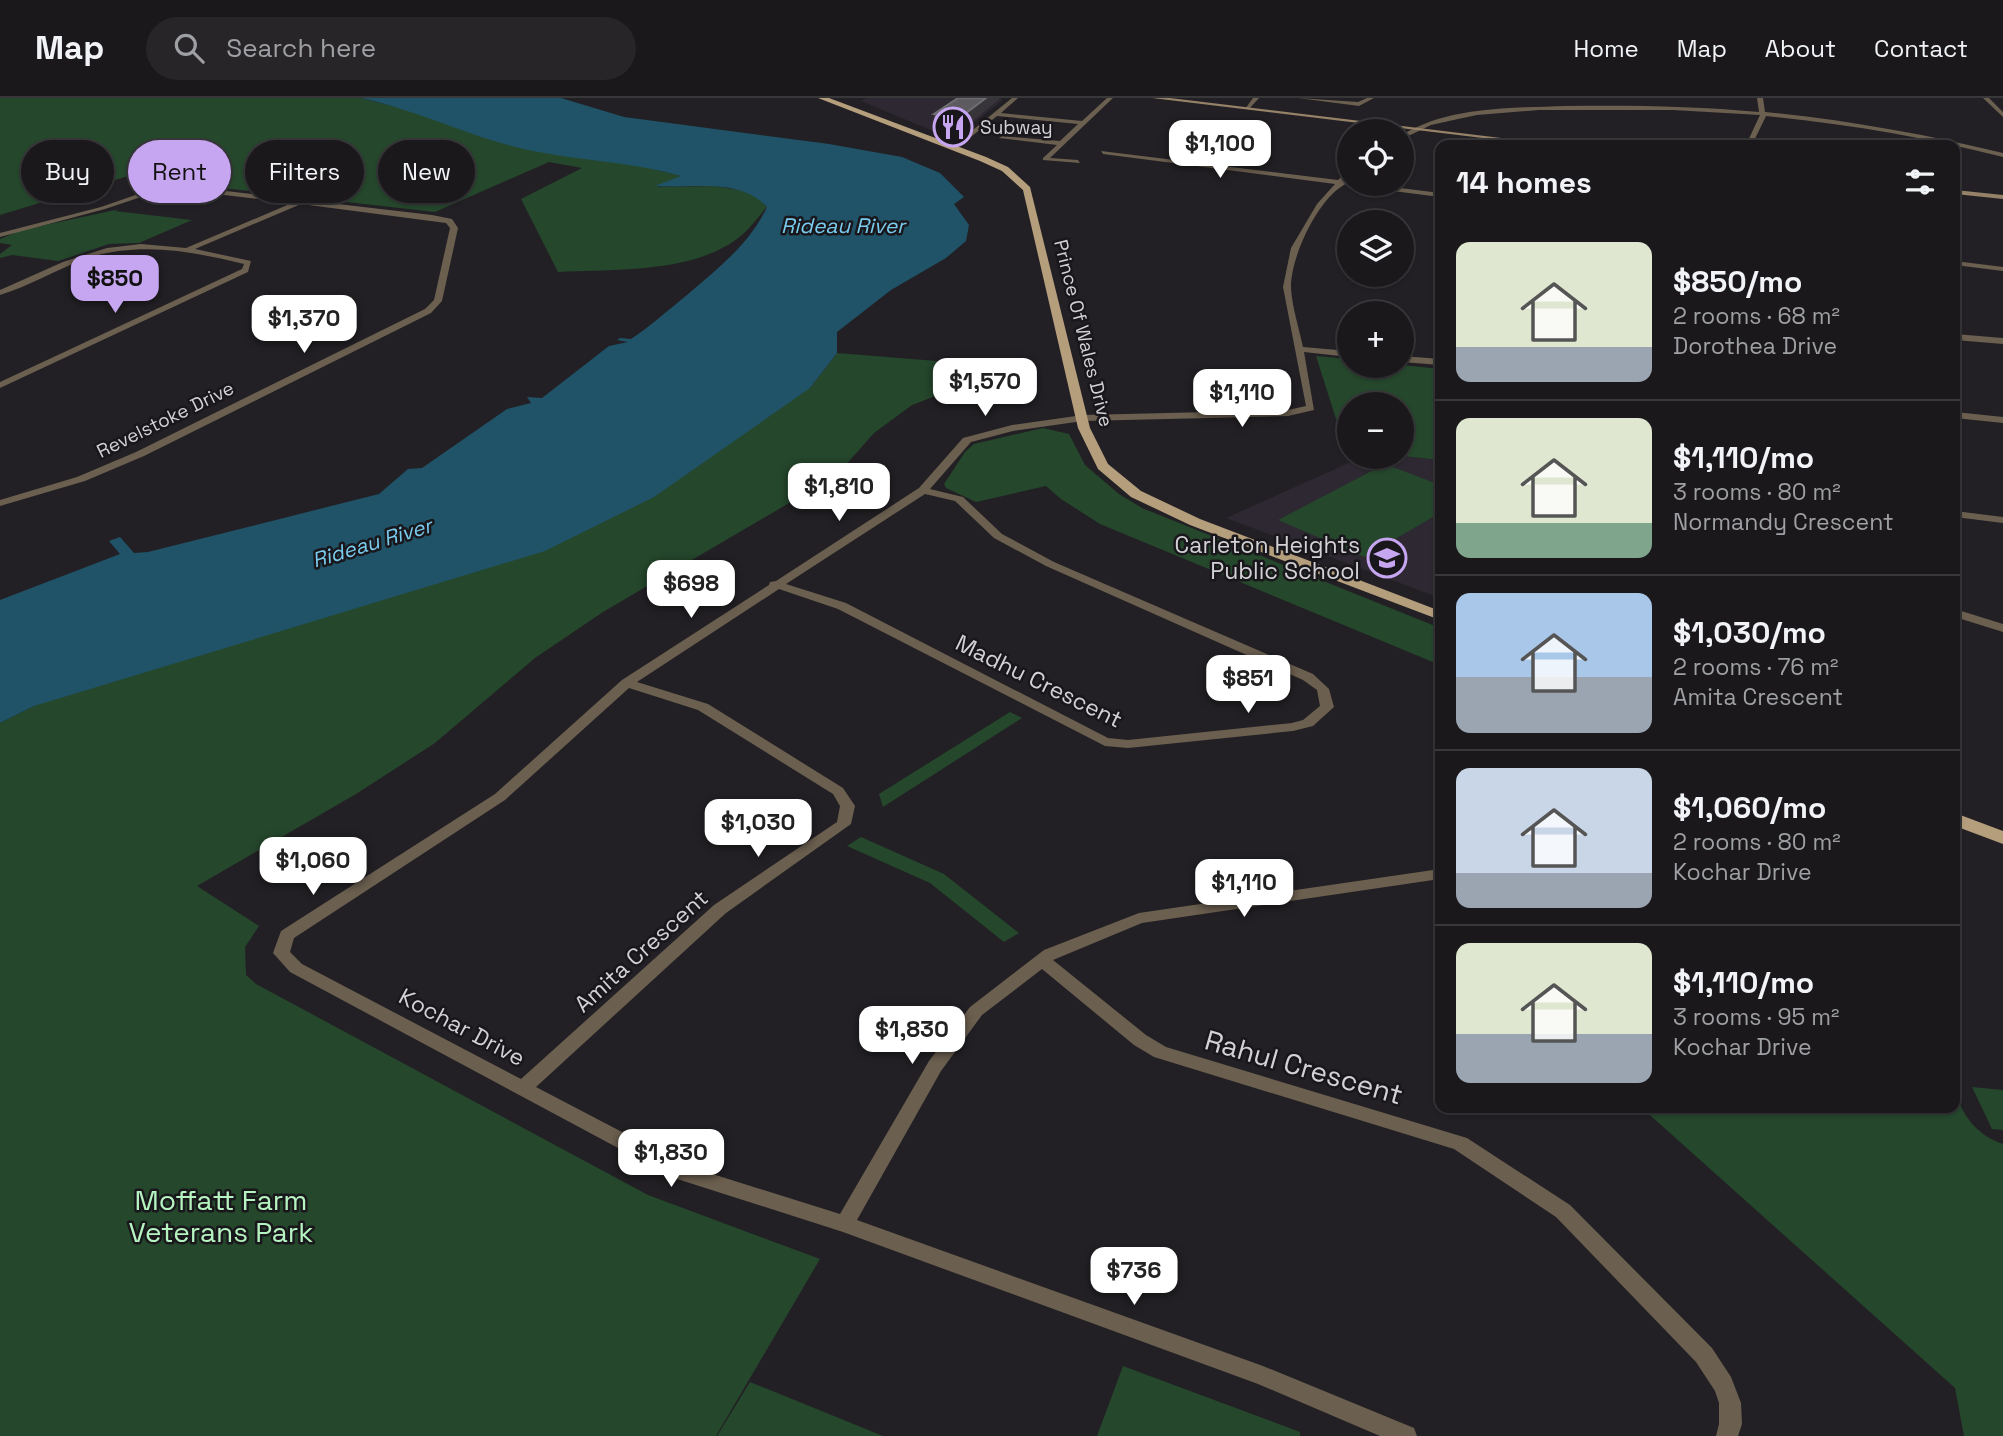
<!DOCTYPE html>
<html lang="en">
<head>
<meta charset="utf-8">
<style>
	:root { --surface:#1a181b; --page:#272528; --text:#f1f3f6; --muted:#9fa0a3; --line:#38373a; --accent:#c6a6f0 }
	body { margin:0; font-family:"Space Grotesk",sans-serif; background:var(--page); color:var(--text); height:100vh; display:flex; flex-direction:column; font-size:26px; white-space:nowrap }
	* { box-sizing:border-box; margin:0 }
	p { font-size:23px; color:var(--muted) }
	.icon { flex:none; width:38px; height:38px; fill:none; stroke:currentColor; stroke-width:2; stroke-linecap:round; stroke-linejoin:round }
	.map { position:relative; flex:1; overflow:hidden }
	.side { position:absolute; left:1435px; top:42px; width:525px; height:973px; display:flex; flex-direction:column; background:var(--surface); border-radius:14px; box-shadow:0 2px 5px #0004,0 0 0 2px var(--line) }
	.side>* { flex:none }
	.guide { position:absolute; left:21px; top:42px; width:665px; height:63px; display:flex; gap:14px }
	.controls { position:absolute; left:1337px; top:21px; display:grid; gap:14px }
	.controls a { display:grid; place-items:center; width:77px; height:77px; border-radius:50%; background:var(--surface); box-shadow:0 2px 5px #0004,0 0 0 2px var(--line); font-size:35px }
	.price { position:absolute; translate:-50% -60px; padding:0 16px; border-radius:14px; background:#fff; color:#222; font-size:23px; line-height:46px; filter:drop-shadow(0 2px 4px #0008) }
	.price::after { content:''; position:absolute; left:50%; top:42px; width:21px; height:16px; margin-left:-10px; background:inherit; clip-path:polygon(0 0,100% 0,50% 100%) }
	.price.current { background:var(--accent); color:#111 }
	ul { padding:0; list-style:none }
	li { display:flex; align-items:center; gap:21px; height:175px; padding:0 21px }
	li+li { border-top:2px solid var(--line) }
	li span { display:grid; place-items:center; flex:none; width:196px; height:140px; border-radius:14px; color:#555 }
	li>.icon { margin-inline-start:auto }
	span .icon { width:84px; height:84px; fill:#fffc; stroke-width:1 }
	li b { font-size:30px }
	h2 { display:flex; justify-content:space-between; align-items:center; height:84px; padding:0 21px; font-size:30px }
	.pill { padding:0 24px; border-radius:32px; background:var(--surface); box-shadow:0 2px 5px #0004,0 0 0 2px var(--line); font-size:24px; line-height:63px }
	.pill.current { background:var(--accent); color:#111 }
	header { display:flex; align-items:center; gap:42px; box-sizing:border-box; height:98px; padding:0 35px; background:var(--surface); border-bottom:2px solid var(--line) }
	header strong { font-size:33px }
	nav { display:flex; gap:38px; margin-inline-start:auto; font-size:24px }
	.search { width:490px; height:63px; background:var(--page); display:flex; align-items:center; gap:18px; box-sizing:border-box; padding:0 24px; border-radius:38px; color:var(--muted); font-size:26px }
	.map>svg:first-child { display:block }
	.built { fill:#2d2831 }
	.green { fill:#25472c }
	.water { fill:#205368 }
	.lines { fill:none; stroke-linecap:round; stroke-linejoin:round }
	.minor { fill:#6b5f4f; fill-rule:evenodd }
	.tertiary { fill:#6b5f4f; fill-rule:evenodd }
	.secondary { fill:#958268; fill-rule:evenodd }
	.primary { fill:#b59e7c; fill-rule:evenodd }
	.wall { fill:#4f4d52 }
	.shaded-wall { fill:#37353a }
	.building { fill:#5d5b60; stroke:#6f6e72; stroke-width:2 }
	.labels { text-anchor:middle; stroke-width:5; stroke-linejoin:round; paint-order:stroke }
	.far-poi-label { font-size:19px; fill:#d2d1d4; stroke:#19171b; text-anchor:start }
	.far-street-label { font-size:19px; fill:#d2d1d4; stroke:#19171b }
	.far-water-label { font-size:21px; font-style:italic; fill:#7accef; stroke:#19171b }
	.poi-label { font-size:23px; fill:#d2d1d4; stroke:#19171b; text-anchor:end }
	.street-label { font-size:23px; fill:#d2d1d4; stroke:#19171b }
	.near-street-label { font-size:28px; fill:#d2d1d4; stroke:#19171b }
	.near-park-label { font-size:28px; fill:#b5f4c0; stroke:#19171b }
</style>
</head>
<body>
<header>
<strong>Map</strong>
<div class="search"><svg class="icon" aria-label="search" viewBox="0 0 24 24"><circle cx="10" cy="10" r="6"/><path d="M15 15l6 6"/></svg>Search here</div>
<nav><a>Home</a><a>Map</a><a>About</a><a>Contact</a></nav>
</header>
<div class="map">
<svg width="2003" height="1338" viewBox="0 0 2003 1338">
	<rect width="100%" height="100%" fill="#222024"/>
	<!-- built -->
	<path class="built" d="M866 0H1001L1002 3 956 38H945L861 3Z
		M1402 358 1440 362V500L1226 420 1362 359Z"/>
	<!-- green -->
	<path class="green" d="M0 0H360L682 78 657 89 715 88 752 94 767 109C759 118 751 129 742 137 696 176 614 171 558 174L521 101 582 70 549 64 435 114 125 79 0 117Z
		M120 111 115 113 192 122 139 145 109 146 58 163 12 157 0 160V156L12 147 0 145V141L22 132Z
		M837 255 1011 269 912 307 874 335 837 377 603 514 535 560 435 645 356 696 197 788 259 828 245 849 246 877 256 886 648 1097 820 1161 716 1338H0V625L34 608 810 290Z
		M1316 258 1349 261V268L1402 267 1440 271V362L1402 358V306H1349V333L1336 321Z
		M1043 330 1069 336 1085 367 1119 396 1142 410 1440 530V567L1100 426 1061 401 1046 388 976 404 946 390 944 386 965 354 974 346Z
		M1385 366 1440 387V415L1364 459 1278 422Z
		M1010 614 1022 620 883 709 879 696Z
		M861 739 944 776 1019 835 1004 844 930 785 847 748Z
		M1972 989 2003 992V1032L1992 1031Z
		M1955 992C1962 1018 1977 1037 2003 1046V1338H1964L1955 1290 1642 1010H1955Z
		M1123 1268 1300 1334V1338H1097Z
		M750 1284 883 1338H717Z"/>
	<!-- water -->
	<path class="water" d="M360 0H561L624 19 829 46 902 59 940 75 964 99 954 106 969 127 966 143 946 160 891 192 837 234V255L810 290 654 399 545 453 34 608 0 625V502L120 456 109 443 120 439 134 455 148 454 379 396 408 371 422 370 507 311 531 305 527 299 542 300 609 248 628 244 617 242 620 240 631 241C651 228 668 212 687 197 718 170 749 147 767 109 739 79 692 91 655 88L681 78C632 64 582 63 533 53 473 41 419 12 360 0Z"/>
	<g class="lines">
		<!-- minor -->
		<path class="minor" d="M1012 0H1018L1001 15 1082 23 1107 0H1113L1050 60 1078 62 1080 65 1043 62V60L1057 47 999 40 1002 38 1060 43 1078 26 997 18 967 42 946 48 943 46 963 40Z
			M1298 0 1358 4 1367 0H1374L1359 8Z
			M1757 0H1763L1765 14C1846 22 1924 36 2003 55V59C1925 39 1846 26 1766 18L1752 47H1746L1760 17 1673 12H1539L1477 17 1458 21 1431 27 1402 41V37C1449 8 1512 10 1565 8 1630 7 1695 8 1759 14Z
			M1983 0H1989L2003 14V19Z
			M1101 53 1338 82 1349 72V78L1345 83 1348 85C1320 96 1290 159 1291 190 1292 209 1299 230 1303 249L1349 253V259L1304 254 1314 312 1288 318 1083 323 1013 333 971 344 930 391 963 399 1002 436 1054 464 1313 576 1329 591 1334 609 1313 628 1293 633 1128 650 1105 648 838 511 779 491 637 584 708 606 843 690 855 708 851 726 726 815 536 989 687 1068 840 1116 929 963 970 909 1044 852 1139 815 1440 771V781L1142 825 1053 862 1146 937 1166 949 1467 1040 1570 1107 1712 1250 1731 1279 1741 1305 1742 1326 1738 1338H1716L1719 1326V1305L1715 1293 1696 1264 1556 1119 1454 1051 1154 959 1134 947 1042 871 982 917 941 973 857 1122 1263 1268 1414 1330 1417 1338H1380L1258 1286 843 1134 674 1080 290 874 273 855 281 833 495 696 622 582 769 487 770 484 776 483 919 390 963 340 1012 327 1083 317 1288 312 1306 308 1283 189 1291 150 1317 106 1335 86 1103 56ZM925 396 955 403 994 440 1046 468 1303 582 1317 592 1320 608 1303 622 1292 625 1128 642 1108 640 846 505 786 486ZM629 590 698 612 833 696 840 708 837 724 714 807 521 981 302 866 290 854 294 840 505 702Z
			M1351 86H1368L1440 95V99L1354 88Z
			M183 88 432 117 452 121 458 130 442 203 431 215 144 358 85 383 0 408V402L77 379 136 354 425 211 434 202 450 130 446 125 301 106 195 151 251 163 248 174 0 290V284L242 171 244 166C191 153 137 143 85 161 56 172 29 188 0 197V192L63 164 107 150 141 146 186 150 292 105 183 92 153 95 105 111 0 139V135L101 109 150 92Z
			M1955 163 2003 169V173L1955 167Z
			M1955 236 2003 240V246L1955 242Z
			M1402 258 1440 261V267L1402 264Z
			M1955 314 2003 319V325L1955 320Z
			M1955 413 2003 419V425L1955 419Z
			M1955 511 2003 526V534L1955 519Z"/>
		<!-- tertiary -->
		<path class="tertiary" d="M1253 0H1259L1249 11H1245Z"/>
		<!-- secondary -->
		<path class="secondary" d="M1152 0H1170L1558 47H1541Z
			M1955 92 2003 97V101L1955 96Z"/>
		<!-- primary -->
		<path class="primary" d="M818 0H829L986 59 1008 69 1030 89 1090 330 1108 366 1141 393 1200 421 1440 513V522L1190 427 1131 399 1098 371 1078 330 1023 92 1002 73 980 63Z
			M1955 715 2003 733V746L1955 728Z"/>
	</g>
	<!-- wall -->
	<path class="wall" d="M958 0H999V1L962 31 935 28 934 16Z"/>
	<!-- shaded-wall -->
	<path class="shaded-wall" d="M986 0H999V1L962 31V18Z"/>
	<!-- building -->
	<path class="building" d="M958 0H986L962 18 934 16Z"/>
	<!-- icons -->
	<defs>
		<symbol id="restaurant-ring" viewBox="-11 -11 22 22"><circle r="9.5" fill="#19171b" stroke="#c6a6f0" stroke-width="1.5"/><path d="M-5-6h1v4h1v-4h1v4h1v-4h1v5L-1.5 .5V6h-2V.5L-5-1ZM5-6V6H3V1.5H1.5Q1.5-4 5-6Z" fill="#c6a6f0"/></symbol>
		<symbol id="school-ring" viewBox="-11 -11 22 22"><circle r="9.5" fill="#19171b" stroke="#c6a6f0" stroke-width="1.5"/><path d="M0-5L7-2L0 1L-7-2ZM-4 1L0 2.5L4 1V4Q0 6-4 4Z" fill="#c6a6f0"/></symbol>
	</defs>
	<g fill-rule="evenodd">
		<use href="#restaurant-ring" x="931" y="7" width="44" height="44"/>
		<use href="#school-ring" x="1365" y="438" width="44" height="44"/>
	</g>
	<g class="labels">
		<!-- far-poi labels -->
		<g class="far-poi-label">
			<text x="980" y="36">Subway</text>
		</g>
		<!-- far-street labels -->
		<g class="far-street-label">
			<text transform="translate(1084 235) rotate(76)" y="7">Prince Of Wales Drive</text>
			<text transform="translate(165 321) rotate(-26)" y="7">Revelstoke Drive</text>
		</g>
		<!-- far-water labels -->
		<g class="far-water-label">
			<text x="843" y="135">Rideau River</text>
			<text transform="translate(372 445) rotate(-17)" y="7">Rideau River</text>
		</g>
		<!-- poi labels -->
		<g class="poi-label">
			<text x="1360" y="455">Carleton Heights<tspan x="1360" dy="26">Public School</tspan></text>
		</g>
		<!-- street labels -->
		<g class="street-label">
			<text transform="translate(1039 583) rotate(26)" y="8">Madhu Crescent</text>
			<text transform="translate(641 853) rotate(-42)" y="8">Amita Crescent</text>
			<text transform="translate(462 929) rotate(28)" y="8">Kochar Drive</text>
		</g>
		<!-- near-street labels -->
		<g class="near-street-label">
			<text transform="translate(1304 969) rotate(16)" y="10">Rahul Crescent</text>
		</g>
		<!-- near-park labels -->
		<g class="near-park-label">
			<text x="221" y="1112">Moffatt Farm<tspan x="221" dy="32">Veterans Park</tspan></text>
		</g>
	</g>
</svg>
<div class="controls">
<a><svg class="icon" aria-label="locate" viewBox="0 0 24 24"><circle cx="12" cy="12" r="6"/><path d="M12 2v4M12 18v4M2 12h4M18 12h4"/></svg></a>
<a><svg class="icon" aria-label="layers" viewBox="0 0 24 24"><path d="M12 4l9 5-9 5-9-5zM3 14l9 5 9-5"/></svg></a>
<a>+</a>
<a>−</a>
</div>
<b class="price" style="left:1220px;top:82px">$1,100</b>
<b class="price current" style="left:115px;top:217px">$850</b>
<b class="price" style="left:304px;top:257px">$1,370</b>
<b class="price" style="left:985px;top:320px">$1,570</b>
<b class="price" style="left:1242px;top:331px">$1,110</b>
<b class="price" style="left:839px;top:425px">$1,810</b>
<b class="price" style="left:691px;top:522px">$698</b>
<b class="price" style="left:1248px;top:617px">$851</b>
<b class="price" style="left:758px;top:761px">$1,030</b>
<b class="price" style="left:313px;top:799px">$1,060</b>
<b class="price" style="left:1244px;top:821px">$1,110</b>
<b class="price" style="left:912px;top:968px">$1,830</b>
<b class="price" style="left:671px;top:1091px">$1,830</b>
<b class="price" style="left:1134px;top:1209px">$736</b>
<div class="guide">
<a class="pill">Buy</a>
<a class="pill current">Rent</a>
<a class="pill">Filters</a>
<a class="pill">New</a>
</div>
<section class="side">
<h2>14 homes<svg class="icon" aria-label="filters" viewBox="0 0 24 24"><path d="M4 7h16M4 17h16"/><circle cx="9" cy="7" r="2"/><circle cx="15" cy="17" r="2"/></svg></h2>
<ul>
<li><span style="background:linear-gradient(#dfe7d0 75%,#9aa5b1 0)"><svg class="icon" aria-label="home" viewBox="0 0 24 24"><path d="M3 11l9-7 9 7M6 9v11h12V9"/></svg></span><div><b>$850/mo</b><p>2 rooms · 68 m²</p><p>Dorothea Drive</p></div></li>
<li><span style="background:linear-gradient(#dfe7d0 75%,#7fa58c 0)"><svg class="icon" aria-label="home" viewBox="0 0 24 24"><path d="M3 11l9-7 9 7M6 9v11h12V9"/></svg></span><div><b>$1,110/mo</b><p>3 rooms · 80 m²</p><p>Normandy Crescent</p></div></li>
<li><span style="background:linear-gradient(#a9c7e8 60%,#9aa5b1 0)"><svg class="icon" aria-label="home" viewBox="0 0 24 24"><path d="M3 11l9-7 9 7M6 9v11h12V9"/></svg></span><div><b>$1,030/mo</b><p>2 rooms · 76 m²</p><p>Amita Crescent</p></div></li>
<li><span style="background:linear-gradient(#c9d6e8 75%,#9aa5b1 0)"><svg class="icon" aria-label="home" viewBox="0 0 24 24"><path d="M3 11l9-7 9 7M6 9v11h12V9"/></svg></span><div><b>$1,060/mo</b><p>2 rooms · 80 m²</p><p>Kochar Drive</p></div></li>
<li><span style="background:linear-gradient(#dfe7d0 65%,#9aa5b1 0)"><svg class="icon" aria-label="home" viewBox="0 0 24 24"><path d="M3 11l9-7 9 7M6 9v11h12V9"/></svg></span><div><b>$1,110/mo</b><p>3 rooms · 95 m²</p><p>Kochar Drive</p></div></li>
</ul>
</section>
</div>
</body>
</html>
